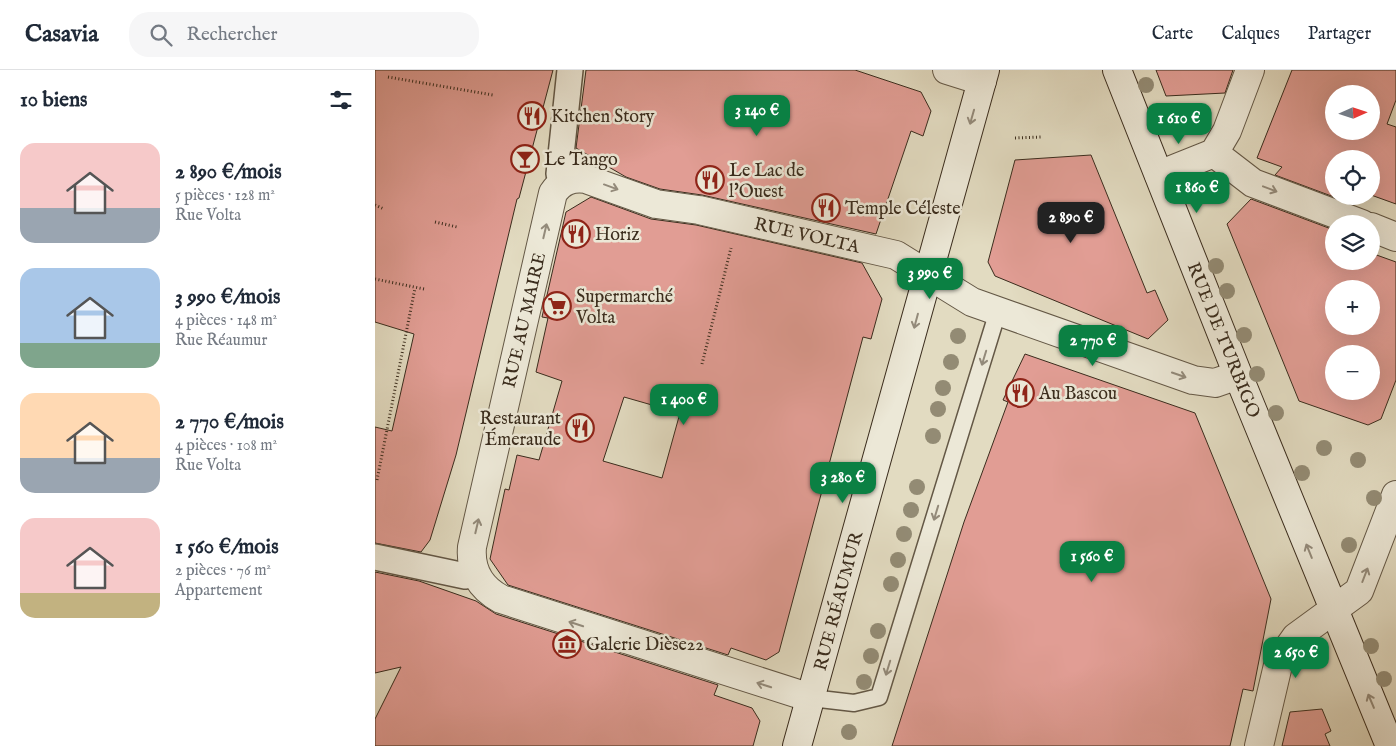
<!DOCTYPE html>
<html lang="fr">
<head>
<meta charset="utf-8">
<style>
	:root { --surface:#fff; --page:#f6f6f7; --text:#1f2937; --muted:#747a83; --line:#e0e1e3; --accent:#0b8043 }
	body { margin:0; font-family:"IM FELL English",serif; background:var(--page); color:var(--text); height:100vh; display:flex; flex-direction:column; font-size:19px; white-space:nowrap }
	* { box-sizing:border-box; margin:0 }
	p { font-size:16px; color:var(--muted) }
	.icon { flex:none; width:28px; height:28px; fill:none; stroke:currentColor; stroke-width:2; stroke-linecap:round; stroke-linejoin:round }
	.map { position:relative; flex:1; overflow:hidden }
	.sheet { display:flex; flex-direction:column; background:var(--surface); width:375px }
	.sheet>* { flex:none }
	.needle { width:32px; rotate:87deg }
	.tools { position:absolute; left:950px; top:15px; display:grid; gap:10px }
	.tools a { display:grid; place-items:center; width:55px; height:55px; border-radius:50%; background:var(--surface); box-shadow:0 5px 20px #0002; font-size:25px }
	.price { position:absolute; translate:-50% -42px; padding:0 11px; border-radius:10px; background:var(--accent); color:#fff; font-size:16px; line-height:32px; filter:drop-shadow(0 1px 2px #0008) }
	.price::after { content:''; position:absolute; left:50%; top:30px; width:15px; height:11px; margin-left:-8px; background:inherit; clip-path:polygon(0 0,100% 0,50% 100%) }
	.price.on { background:#222; color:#fff }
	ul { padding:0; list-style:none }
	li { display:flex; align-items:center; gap:15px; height:125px; padding:0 20px }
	li span { display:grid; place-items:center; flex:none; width:140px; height:100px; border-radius:15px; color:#555 }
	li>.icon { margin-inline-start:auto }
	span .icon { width:60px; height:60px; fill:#fffc; stroke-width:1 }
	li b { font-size:21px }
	h2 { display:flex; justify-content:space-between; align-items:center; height:60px; padding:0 20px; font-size:21px }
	header { display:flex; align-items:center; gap:30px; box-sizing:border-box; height:70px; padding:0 25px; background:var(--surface); border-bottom:1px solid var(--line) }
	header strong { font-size:24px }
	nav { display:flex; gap:28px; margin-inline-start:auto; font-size:18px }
	.search { width:350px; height:45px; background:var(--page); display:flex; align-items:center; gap:12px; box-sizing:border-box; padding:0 18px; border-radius:20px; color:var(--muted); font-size:19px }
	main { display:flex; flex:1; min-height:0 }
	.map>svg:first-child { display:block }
	.building { fill:#e19d94; stroke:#3a2c1d; fill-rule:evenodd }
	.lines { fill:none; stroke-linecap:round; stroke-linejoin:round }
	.service-casing { stroke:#645846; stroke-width:19 }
	.pedestrian-casing { stroke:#645846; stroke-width:28 }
	.minor-casing { stroke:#645846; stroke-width:30 }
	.secondary-casing { stroke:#3a2c1d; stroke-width:30 }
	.path { stroke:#3a2c1d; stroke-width:3; stroke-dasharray:1 2.5; stroke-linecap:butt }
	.service { stroke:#ece8d7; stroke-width:16 }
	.pedestrian { stroke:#ece8d7; stroke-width:25 }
	.minor { stroke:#ece8d7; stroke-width:28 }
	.secondary { stroke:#ece8d7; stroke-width:28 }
	.tree { fill:#938b74 }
	.oneway { stroke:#938a7a }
	.labels { text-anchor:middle; stroke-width:5; stroke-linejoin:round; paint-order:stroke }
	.poi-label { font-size:18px; fill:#3a2c1d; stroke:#ece8d7; text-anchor:start }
	.street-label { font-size:18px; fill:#3a2c1d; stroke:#ece8d7 }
</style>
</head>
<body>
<header>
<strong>Casavia</strong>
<div class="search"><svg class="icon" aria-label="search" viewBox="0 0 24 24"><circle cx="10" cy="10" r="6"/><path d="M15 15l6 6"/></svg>Rechercher</div>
<nav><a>Carte</a><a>Calques</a><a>Partager</a></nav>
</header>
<main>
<section class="sheet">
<h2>10 biens<svg class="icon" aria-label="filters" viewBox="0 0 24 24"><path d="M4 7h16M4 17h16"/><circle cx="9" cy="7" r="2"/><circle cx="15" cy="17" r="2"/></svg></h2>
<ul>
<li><span style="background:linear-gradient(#f6c9c9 65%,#9aa5b1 0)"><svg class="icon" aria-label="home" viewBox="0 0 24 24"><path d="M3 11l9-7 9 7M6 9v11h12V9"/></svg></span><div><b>2 890 €/mois</b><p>5 pièces · 128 m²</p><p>Rue Volta</p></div></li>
<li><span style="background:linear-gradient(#a9c7e8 75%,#7fa58c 0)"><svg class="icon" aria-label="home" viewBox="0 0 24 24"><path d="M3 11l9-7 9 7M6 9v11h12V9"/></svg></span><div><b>3 990 €/mois</b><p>4 pièces · 148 m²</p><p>Rue Réaumur</p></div></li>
<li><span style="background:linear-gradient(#ffd9b3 65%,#9aa5b1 0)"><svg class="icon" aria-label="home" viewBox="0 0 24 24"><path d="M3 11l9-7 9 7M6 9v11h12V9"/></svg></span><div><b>2 770 €/mois</b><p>4 pièces · 108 m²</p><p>Rue Volta</p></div></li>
<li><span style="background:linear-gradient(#f6c9c9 75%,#c2b280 0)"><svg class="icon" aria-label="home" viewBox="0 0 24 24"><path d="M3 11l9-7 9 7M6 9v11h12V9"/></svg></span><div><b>1 560 €/mois</b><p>2 pièces · 76 m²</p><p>Appartement</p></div></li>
</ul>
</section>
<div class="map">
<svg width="1021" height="676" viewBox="0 0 1021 676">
	<rect width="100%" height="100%" fill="#e2dbc1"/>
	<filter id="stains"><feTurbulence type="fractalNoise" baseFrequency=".004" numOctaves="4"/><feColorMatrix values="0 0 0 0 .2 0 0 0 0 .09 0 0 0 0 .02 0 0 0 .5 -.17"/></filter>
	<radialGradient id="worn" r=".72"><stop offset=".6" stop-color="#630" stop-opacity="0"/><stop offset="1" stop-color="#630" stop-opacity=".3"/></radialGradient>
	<!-- building -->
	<path class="building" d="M0 0H178L144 128 142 129 81 385 55 470 46 482 0 473V357L17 361 39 264 0 252Z
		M211 0H480L546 22 556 41 548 66 536 61 501 164 327 125 285 119 251 107 201 78Z
		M781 0H858L850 23 791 26Z
		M917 0H1021V30L1012 54 1021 57V134L996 125V89H959V127L900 105 907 97 882 88ZM959 24H996V61H959Z
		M716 85 772 223 780 220 793 250 773 269 620 206 613 192 640 90Z
		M216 127 276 149 321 155 487 193 507 229 496 269 488 267 404 582 391 590 356 578 353 585 133 515 115 489 130 419 134 420 142 385 164 390 187 311 161 302 173 248 167 247 191 142ZM249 327 305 343 287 408 228 391Z
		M876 129 959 160V191H996V183L1021 192V310L1006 349 993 355 924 331 852 154ZM959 219H996V256H959ZM959 284H996V321H959Z
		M650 284 820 343 896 529 878 621 868 619 855 676H517L589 452 633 332 628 330Z
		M0 502 44 511 101 531 121 544 343 615 339 625 377 638 385 651 378 676H0V649L26 597 0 603Z
		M947 639 956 661 950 664 955 676H907L915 642Z"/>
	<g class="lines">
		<defs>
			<path id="service" d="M436 628 479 633 504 627 623 241"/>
			<path id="pedestrian" d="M189 112 184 104 195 0
				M0 487 90 506 99 504"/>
			<path id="minor" d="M572 0 607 11
				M839 83 878 113 987 154
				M784 105 839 83 852 61 875 0
				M996 157 1021 167
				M436 628 126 529C105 518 95 500 97 477L178 123C186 111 197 107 211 109L281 134 324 140 521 185 597 232 818 310 840 313 863 305
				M884 676 904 591 921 567 984 521 1021 425"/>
			<path id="secondary" d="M742 0 863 305 1015 676
				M422 676 610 0"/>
		</defs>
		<!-- service casing -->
		<use href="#service" class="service-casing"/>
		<!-- pedestrian casing -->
		<use href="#pedestrian" class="pedestrian-casing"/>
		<!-- minor casing -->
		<use href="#minor" class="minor-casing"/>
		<!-- secondary casing -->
		<use href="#secondary" class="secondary-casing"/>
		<!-- path -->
		<path class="path" d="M13 7 118 25
			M795 42 822 41
			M640 68 666 67
			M0 135 9 139
			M60 152 82 157
			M0 209 49 219
			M327 294 356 178
			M2 410 40 218"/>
		<!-- service -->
		<use href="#service" class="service"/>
		<!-- pedestrian -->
		<use href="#pedestrian" class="pedestrian"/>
		<!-- minor -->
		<use href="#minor" class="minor"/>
		<!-- secondary -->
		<use href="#secondary" class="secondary"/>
	</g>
	<!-- trees -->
	<g class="tree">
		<circle cx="771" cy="15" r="8"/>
		<circle cx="841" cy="196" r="8"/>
		<circle cx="852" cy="221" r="8"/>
		<circle cx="869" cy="265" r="8"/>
		<circle cx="583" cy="266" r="8"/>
		<circle cx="576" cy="292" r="8"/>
		<circle cx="882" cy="304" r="8"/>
		<circle cx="568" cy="318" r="8"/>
		<circle cx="563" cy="339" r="8"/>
		<circle cx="901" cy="343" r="8"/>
		<circle cx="558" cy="366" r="8"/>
		<circle cx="949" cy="378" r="8"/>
		<circle cx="983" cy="390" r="8"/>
		<circle cx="927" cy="403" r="8"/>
		<circle cx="542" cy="417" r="8"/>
		<circle cx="999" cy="428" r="8"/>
		<circle cx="536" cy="440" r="8"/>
		<circle cx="529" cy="464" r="8"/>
		<circle cx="974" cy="475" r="8"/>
		<circle cx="523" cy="490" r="8"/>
		<circle cx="516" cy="514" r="8"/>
		<circle cx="503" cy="561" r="8"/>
		<circle cx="996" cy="576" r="8"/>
		<circle cx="496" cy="586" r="8"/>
		<circle cx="1009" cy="609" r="8"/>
		<circle cx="489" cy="612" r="8"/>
		<circle cx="474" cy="662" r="8"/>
	</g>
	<!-- one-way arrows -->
	<defs><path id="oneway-shaft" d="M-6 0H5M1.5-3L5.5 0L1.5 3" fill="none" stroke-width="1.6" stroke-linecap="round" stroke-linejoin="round" transform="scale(1.25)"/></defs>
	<g class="oneway">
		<use href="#oneway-shaft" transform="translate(597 47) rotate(106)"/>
		<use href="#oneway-shaft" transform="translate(236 117) rotate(20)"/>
		<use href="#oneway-shaft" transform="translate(895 119) rotate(21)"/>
		<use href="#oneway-shaft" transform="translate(170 161) rotate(-77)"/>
		<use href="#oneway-shaft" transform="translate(541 251) rotate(105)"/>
		<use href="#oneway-shaft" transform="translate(609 288) rotate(107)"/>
		<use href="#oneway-shaft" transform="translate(804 305) rotate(19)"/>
		<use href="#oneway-shaft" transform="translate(561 443) rotate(107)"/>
		<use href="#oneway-shaft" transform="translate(102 456) rotate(-77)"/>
		<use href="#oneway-shaft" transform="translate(934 481) rotate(-112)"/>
		<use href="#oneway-shaft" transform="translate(990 505) rotate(-69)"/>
		<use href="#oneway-shaft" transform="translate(201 554) rotate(-162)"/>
		<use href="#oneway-shaft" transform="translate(513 598) rotate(107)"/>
		<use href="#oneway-shaft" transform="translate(389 615) rotate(-162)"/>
		<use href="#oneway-shaft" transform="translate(996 631) rotate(-113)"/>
	</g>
	<!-- icons -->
	<defs>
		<symbol id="restaurant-ring" viewBox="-11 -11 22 22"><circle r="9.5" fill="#ece8d7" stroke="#8f2418" stroke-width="1.5"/><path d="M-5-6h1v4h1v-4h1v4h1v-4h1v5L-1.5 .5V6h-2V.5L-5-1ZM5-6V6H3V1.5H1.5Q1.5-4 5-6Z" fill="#8f2418"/></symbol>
		<symbol id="bar-ring" viewBox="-11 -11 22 22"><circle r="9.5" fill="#ece8d7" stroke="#8f2418" stroke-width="1.5"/><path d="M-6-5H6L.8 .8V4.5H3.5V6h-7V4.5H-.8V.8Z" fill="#8f2418"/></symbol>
		<symbol id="supermarket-ring" viewBox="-11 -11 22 22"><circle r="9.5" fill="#ece8d7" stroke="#8f2418" stroke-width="1.5"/><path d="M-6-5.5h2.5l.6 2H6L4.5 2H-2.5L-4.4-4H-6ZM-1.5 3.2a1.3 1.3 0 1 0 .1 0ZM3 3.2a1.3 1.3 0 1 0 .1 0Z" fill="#8f2418"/></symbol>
		<symbol id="museum-ring" viewBox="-11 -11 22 22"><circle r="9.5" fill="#ece8d7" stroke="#8f2418" stroke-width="1.5"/><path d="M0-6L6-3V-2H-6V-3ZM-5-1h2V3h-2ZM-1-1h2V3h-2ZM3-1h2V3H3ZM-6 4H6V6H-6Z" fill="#8f2418"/></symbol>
	</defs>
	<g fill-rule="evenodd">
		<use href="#restaurant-ring" x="141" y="30" width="32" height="32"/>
		<use href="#bar-ring" x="134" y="73" width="32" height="32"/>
		<use href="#restaurant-ring" x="319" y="94" width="32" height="32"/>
		<use href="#restaurant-ring" x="435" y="122" width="32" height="32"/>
		<use href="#restaurant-ring" x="185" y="148" width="32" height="32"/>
		<use href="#supermarket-ring" x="166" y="220" width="32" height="32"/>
		<use href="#restaurant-ring" x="629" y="307" width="32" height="32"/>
		<use href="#restaurant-ring" x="189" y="342" width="32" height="32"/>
		<use href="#museum-ring" x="176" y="558" width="32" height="32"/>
	</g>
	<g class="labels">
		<!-- poi labels -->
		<g class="poi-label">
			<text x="176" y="52">Kitchen Story</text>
			<text x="169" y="95">Le Tango</text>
			<text x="354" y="106">Le Lac de<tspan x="354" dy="21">l'Ouest</tspan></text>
			<text x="470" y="144">Temple Céleste</text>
			<text x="220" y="170">Horiz</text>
			<text x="201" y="232">Supermarché<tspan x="201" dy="21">Volta</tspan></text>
			<text x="664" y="329">Au Bascou</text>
			<text x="186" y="354" text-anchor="end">Restaurant<tspan x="186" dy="21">Émeraude</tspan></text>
			<text x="211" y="580">Galerie Dièse22</text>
		</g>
		<!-- street labels -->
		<g class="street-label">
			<text transform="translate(432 165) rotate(13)" y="6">RUE VOLTA</text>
			<text transform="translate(149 250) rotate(-77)" y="6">RUE AU MAIRE</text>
			<text transform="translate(849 270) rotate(68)" y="6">RUE DE TURBIGO</text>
			<text transform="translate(463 531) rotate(-75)" y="6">RUE RÉAUMUR</text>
		</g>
	</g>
	<rect width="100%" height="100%" filter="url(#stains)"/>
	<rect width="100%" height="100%" fill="url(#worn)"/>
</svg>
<div class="tools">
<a><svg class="needle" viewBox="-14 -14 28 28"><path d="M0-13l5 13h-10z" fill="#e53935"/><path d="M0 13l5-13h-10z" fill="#747a83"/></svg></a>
<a><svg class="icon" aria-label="locate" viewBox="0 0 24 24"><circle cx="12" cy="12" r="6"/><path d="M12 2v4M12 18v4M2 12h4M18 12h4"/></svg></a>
<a><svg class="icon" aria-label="layers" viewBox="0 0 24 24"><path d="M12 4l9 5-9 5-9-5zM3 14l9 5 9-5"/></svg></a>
<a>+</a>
<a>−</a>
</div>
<b class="price" style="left:382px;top:67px">3 140 €</b>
<b class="price" style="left:804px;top:75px">1 610 €</b>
<b class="price" style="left:822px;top:144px">1 860 €</b>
<b class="price on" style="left:696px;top:174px">2 890 €</b>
<b class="price" style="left:555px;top:230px">3 990 €</b>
<b class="price" style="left:718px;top:297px">2 770 €</b>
<b class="price" style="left:309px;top:356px">1 400 €</b>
<b class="price" style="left:468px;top:434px">3 280 €</b>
<b class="price" style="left:717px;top:513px">1 560 €</b>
<b class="price" style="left:921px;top:609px">2 650 €</b>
</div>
</main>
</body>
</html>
